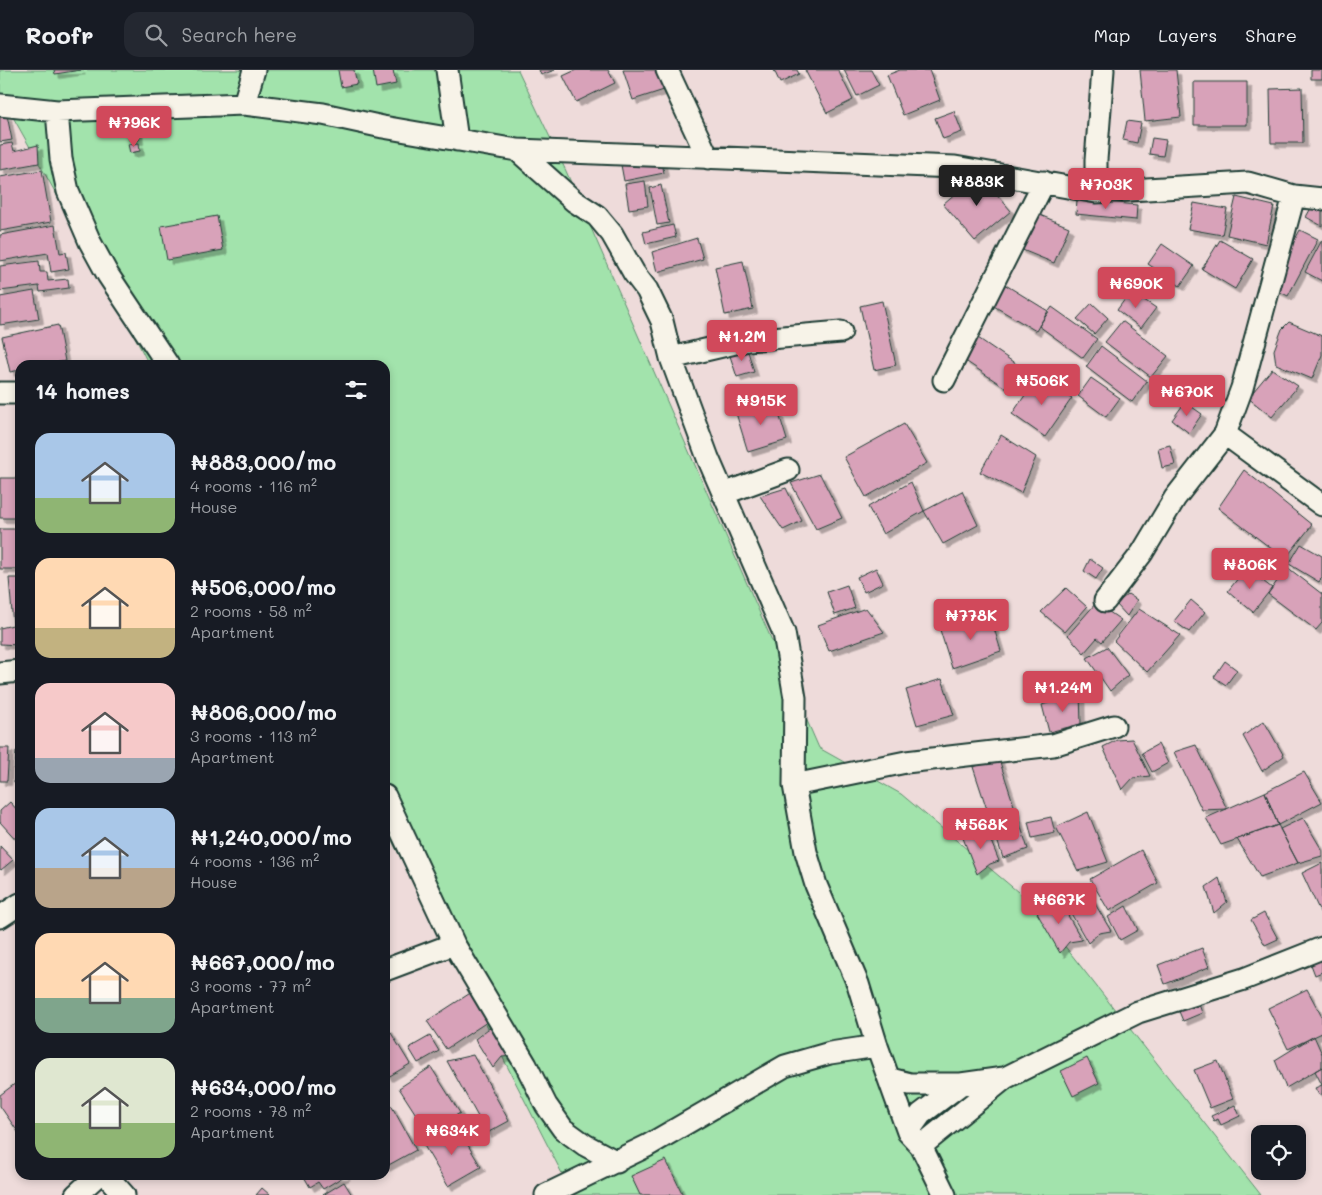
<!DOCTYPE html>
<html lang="en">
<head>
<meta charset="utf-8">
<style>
	:root { --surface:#171b24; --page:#242831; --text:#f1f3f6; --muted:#9ea1a6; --line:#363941; --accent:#d1495b }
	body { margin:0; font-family:Mali,sans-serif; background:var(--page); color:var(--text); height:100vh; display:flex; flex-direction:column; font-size:19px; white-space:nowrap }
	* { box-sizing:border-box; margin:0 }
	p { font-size:16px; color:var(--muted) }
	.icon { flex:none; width:28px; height:28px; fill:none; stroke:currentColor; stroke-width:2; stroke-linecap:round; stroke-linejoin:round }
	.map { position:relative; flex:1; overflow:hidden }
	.drawer { position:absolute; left:15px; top:290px; width:375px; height:820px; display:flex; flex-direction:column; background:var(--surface); border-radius:15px; box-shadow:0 2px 8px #0003 }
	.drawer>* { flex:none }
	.controls { position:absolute; left:1251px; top:1055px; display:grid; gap:10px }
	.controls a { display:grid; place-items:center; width:55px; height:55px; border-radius:10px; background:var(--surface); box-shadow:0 2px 8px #0003; font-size:25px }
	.price { position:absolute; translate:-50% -42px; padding:0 11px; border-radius:5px; background:var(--accent); color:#fff; font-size:16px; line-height:32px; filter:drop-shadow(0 1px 2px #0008) }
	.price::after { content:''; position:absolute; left:50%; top:30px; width:15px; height:11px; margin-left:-8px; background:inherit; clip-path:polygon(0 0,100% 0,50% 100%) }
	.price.current { background:#222; color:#fff }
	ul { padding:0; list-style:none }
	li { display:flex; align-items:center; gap:15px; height:125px; padding:0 20px }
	li span { display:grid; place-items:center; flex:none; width:140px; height:100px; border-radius:15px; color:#555 }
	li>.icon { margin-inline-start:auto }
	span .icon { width:60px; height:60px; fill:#fffc; stroke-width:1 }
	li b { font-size:21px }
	h2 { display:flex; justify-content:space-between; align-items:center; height:60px; padding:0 20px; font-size:21px }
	header { display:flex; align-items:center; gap:30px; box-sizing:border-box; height:70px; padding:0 25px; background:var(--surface); border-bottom:1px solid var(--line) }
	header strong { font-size:24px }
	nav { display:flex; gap:28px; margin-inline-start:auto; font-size:18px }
	.search { width:350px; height:45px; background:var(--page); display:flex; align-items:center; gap:12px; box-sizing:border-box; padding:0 18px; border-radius:15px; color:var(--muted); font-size:19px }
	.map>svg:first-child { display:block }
	.green { fill:#a2e3ac; stroke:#609070 }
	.building { fill:#d8a2b9; stroke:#1f3d34; filter:url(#shadow) }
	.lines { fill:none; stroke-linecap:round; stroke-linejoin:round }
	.street-casing { stroke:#1f3d34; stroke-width:25 }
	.street { stroke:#f7f3e8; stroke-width:21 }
</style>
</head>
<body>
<header>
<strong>Roofr</strong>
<div class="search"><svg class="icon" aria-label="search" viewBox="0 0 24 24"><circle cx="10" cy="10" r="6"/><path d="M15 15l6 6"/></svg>Search here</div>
<nav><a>Map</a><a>Layers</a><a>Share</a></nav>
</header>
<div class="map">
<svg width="1322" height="1125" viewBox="0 0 1322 1125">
	<defs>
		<filter id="shadow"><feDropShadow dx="4.5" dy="4.5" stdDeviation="0" flood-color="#0004"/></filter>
	</defs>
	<rect width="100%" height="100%" fill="#eedbda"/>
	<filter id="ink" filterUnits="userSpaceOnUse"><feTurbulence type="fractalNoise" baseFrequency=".02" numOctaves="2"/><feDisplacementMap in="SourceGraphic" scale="10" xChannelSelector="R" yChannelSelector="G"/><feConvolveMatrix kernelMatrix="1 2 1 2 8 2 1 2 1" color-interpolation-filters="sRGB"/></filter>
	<g filter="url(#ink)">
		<!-- green -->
		<path class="green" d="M0 0H518L566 101 819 678 901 724 1030 832 1261 1125H573L385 757V295H149L121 239 0 24Z"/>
		<!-- building -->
		<path class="building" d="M54 0H81L55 4Z
			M338 0H354L357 14 341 17Z
			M373 0H393L396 14 376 18Z
			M539 0H555L541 5Z
			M576 0H608L615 13 576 32 563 6Z
			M623 0H661L667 19 633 30Z
			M774 0H797L799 4 780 13Z
			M805 0H838L853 30 827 43Z
			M844 0H871L879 15 857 26Z
			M900 0H929L940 30 903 45 887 5Z
			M1140 0H1176L1181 47 1145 51Z
			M1311 0H1322V9H1311Z
			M1194 12H1247V55H1194Z
			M1302 18 1303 73H1271L1270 19Z
			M954 41 962 62 943 69 935 48Z
			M7 45 12 70 0 72V46Z
			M1127 51 1141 53 1137 73 1123 70Z
			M128 56H138L139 70H129Z
			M1152 68 1166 70 1163 86 1149 84Z
			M12 73 14 81 38 75 39 93 0 100V75Z
			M139 73 140 81 130 83 128 74Z
			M661 86 664 103 624 111 621 95Z
			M42 100 51 152 0 161V107Z
			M979 103 1011 141 975 171 943 134Z
			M645 111 648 136 629 139 625 114Z
			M661 115 669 153 657 155 650 118Z
			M1236 127 1274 136 1266 174 1227 165Z
			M1077 129 1137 135 1136 150 1076 144Z
			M1316 129 1322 132V156L1306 147Z
			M1194 133 1227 139 1222 165 1188 159Z
			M1035 143 1069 157 1054 193 1020 179Z
			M217 146 223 180 167 190 161 156Z
			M55 155 60 183 66 182 69 199 51 202 48 183 0 191V165Z
			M673 155 676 167 646 174 643 162Z
			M1300 160 1318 169 1288 226 1270 217Z
			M697 168 703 189 657 202 652 182Z
			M1220 170 1253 189 1235 219 1202 199Z
			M1322 170V211L1305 202Z
			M1162 174 1194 196 1180 216 1148 194Z
			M39 191 40 202H47L48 211 68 209 69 218 40 222 39 216 0 221V196Z
			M743 191 753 239 725 245 715 197Z
			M1004 214 1048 241 1036 261 992 235Z
			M34 221 39 249 0 255V227Z
			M1131 221 1156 238 1141 258 1117 240Z
			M882 231 896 295 874 300 860 236Z
			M1092 233 1108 248 1094 264 1077 249Z
			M1052 237 1097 269 1083 288 1039 256Z
			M1122 251 1168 286 1151 307 1105 272Z
			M1289 252 1322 266V285L1312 309 1276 294 1274 280 1282 259Z
			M58 255 65 291 45 295H20V300L10 302 2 267Z
			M978 268 1022 298 1007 319 964 290Z
			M1101 276 1147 311 1132 332 1086 297Z
			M747 278 754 302 737 307 729 283Z
			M1272 299 1298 316 1272 347 1248 328Z
			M1039 305 1072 328 1045 367 1012 344Z
			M1091 308 1120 328 1106 347 1078 326Z
			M775 331 787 370 748 382 736 343Z
			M1185 332 1202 344 1189 363 1172 350Z
			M904 354 927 393 866 427 844 387Z
			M1001 365 1036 387 1021 423 980 402Z
			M1170 375 1175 395 1162 398 1158 378Z
			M1244 400 1312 455 1285 489 1218 438Z
			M820 404 842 448 816 459 791 413Z
			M0 408H20V448H0Z
			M911 412 924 441 883 464 868 437Z
			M786 418 802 451 783 460 760 426Z
			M962 421 978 455 943 474 924 441Z
			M0 459H20V499H0Z
			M1301 474 1322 486V507L1319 512 1289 494Z
			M1090 489 1103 498 1096 509 1084 501Z
			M1287 497 1322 524V553L1316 560 1268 524Z
			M876 498 883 513 864 522 857 507Z
			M1246 498 1272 518 1253 542 1228 521Z
			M9 508H20V575L0 574V558L13 555Z
			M847 515 855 538 835 545 827 522Z
			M1066 518 1087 537 1065 562 1041 542Z
			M1128 524 1137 530 1127 546 1116 534Z
			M1191 530 1205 542 1189 562 1174 551Z
			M1096 533 1121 550 1102 572 1097 568 1084 583 1068 565Z
			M866 538 884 562 829 581 818 555Z
			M1139 539 1180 565 1147 602 1114 571Z
			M990 545 1001 581 952 598 940 560Z
			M1107 577 1128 605 1110 621 1087 588Z
			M1225 591 1237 600 1226 615 1214 607Z
			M942 609 954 645 917 655 906 620Z
			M1080 622 1081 654 1049 662 1042 635Z
			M1264 651 1284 686 1262 701 1243 666Z
			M1132 669 1150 706 1133 708 1122 720 1103 677 1117 670Z
			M1158 674 1168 693 1152 702 1142 683Z
			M1196 675 1227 739 1202 740 1174 682Z
			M0 678H9L7 711H0Z
			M16 681H20V714L14 713Z
			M999 689 1028 779 1003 788 973 697Z
			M1304 702 1322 732 1278 755 1265 722Z
			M1265 722 1278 755 1221 775 1206 748Z
			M10 732 20 743V774L0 752V741Z
			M1088 742 1108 792 1078 801 1056 757Z
			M1051 747 1055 763 1032 768 1028 752Z
			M1303 748 1322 780V786L1298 793 1280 759Z
			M1278 755 1298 793 1260 807 1237 769Z
			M986 759 999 791 990 794 977 804 963 768Z
			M0 776 13 790 1 800 0 799Z
			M1141 780 1158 813 1109 841 1090 809Z
			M1322 793V843L1321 844 1302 803Z
			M1219 808 1227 832 1214 843 1206 817Z
			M1091 827 1111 861 1099 863 1088 873 1069 840Z
			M1059 830 1082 870 1069 872 1060 883 1037 843Z
			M1126 836 1138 860 1120 870 1108 847Z
			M1264 843 1278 869 1265 875 1251 850Z
			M1202 878 1209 897 1165 914 1158 895Z
			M1322 888V902L1315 905 1310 892Z
			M1307 919 1322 947V963L1288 979 1268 938Z
			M475 920 490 950 446 979 427 951Z
			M1198 931 1202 943 1183 951 1178 939Z
			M497 956 514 986 502 987 493 998 475 969 488 959Z
			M388 958 410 994 388 1007 385 1002V959Z
			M430 966 439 981 418 993 409 978Z
			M1314 966 1322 984V997L1286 1018 1275 990Z
			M473 985 509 1051 487 1063 447 991Z
			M1087 988 1099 1013 1073 1026 1061 1001Z
			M1218 991 1233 1029 1210 1038 1194 1000Z
			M431 997 460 1043 428 1063 399 1018Z
			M1322 997V1024L1319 1025 1315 1018 1322 1015 1315 1001Z
			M20 1010V1065L0 1036V1025Z
			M391 1035 416 1080 385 1097V1038Z
			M1235 1035 1240 1046 1221 1055 1218 1049 1214 1051 1211 1046Z
			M456 1055 481 1097 448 1116 423 1074Z
			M666 1090 683 1125H640L631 1106Z
			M303 1105H346L323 1119 318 1112 310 1117Z
			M344 1112 352 1125H323Z
			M262 1118 270 1125H256Z"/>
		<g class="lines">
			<defs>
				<path id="street" d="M447 0 457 70
					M667 0 708 88
					M244 34 254 0
					M0 35 57 41 244 34 323 44 383 57 517 80 955 97 1096 122 1248 113 1294 126 1322 129
					M57 41 61 89 68 121 90 172 108 205 168 295
					M517 80 574 131 597 146 612 164 634 203 647 220 662 251 671 288 708 388 784 563 795 628 794 715 806 782 816 815 858 914 877 976 908 1062 921 1076 945 1125
					M1096 122V90L1103 0
					M1294 126 1242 318 1225 364 1322 435
					M671 288 748 270 841 262
					M944 310 1044 112
					M0 323H20
					M723 424 788 400
					M1105 531 1142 483 1175 428 1225 364
					M0 603 20 601
					M794 715 906 692 1053 675 1114 656
					M385 726 454 874 526 995 546 1035 563 1059 585 1075 617 1092
					M0 847 20 834
					M385 900 454 874
					M890 1009 910 1014H961
					M908 1062 921 1044 961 1014 1004 1008
					M921 1076 1005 1008 1138 942 1244 909 1322 878
					M106 1105 124 1125
					M76 1125 98 1105
					M546 1125 647 1076 785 996 830 983 877 976"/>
			</defs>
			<!-- street casing -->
			<use href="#street" class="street-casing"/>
			<!-- street -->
			<use href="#street" class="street"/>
		</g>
	</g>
</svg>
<div class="controls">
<a><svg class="icon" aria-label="locate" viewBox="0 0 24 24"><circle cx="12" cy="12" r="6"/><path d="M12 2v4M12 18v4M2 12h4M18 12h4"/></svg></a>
</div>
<b class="price" style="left:134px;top:78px">₦796K</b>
<b class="price current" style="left:977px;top:137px">₦883K</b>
<b class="price" style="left:1106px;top:140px">₦703K</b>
<b class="price" style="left:1136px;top:239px">₦690K</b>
<b class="price" style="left:742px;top:292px">₦1.2M</b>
<b class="price" style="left:1042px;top:336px">₦506K</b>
<b class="price" style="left:1187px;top:347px">₦670K</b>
<b class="price" style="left:761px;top:356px">₦915K</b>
<b class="price" style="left:1250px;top:520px">₦806K</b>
<b class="price" style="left:971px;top:571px">₦778K</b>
<b class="price" style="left:1063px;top:643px">₦1.24M</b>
<b class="price" style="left:981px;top:780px">₦568K</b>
<b class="price" style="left:1059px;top:855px">₦667K</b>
<b class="price" style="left:452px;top:1086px">₦634K</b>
<section class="drawer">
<h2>14 homes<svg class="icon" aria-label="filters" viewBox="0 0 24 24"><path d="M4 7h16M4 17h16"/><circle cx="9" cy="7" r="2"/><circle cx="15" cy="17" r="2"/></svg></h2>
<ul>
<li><span style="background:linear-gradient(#a9c7e8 65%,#8fb573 0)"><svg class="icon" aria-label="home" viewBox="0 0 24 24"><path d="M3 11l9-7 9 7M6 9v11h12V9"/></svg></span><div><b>₦883,000/mo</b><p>4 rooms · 116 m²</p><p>House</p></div></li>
<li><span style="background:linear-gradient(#ffd9b3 70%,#c2b280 0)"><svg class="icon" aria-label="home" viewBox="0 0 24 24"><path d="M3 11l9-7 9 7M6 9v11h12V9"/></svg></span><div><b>₦506,000/mo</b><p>2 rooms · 58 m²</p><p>Apartment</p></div></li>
<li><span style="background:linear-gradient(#f6c9c9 75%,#9aa5b1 0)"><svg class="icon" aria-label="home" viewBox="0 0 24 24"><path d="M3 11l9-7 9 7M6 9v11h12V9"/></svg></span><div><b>₦806,000/mo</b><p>3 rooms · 113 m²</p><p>Apartment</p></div></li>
<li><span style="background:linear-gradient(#a9c7e8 60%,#b9a48a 0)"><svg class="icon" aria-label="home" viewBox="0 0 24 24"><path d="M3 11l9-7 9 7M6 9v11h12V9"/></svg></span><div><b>₦1,240,000/mo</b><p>4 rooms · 136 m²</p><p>House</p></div></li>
<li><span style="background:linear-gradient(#ffd9b3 65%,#7fa58c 0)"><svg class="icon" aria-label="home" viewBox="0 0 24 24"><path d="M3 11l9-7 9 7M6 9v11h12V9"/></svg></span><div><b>₦667,000/mo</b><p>3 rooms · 77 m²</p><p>Apartment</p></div></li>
<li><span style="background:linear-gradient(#dfe7d0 65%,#8fb573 0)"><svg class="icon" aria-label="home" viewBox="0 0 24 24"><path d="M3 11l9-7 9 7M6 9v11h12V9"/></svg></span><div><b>₦634,000/mo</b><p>2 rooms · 78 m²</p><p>Apartment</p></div></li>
</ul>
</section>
</div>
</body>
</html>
